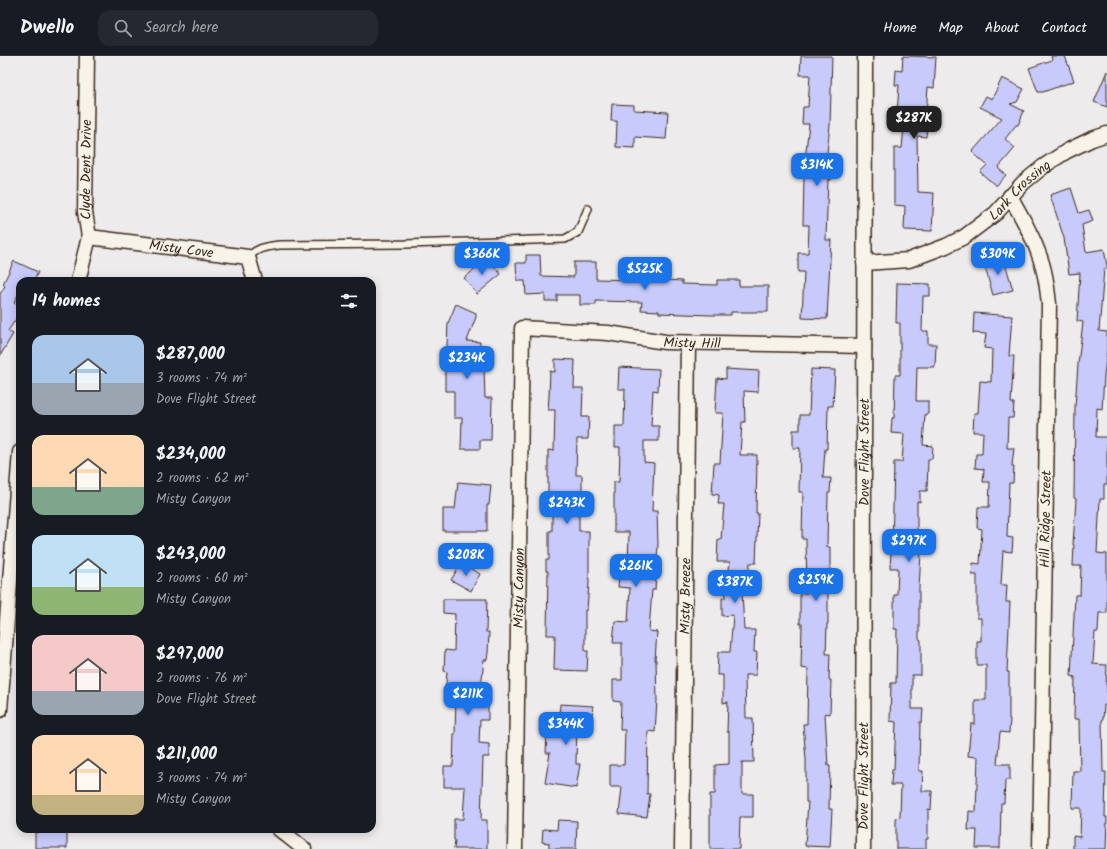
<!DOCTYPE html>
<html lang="en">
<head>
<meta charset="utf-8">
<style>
	:root { --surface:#171b24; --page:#242831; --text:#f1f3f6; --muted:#9ea1a6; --line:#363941; --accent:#1a73e8 }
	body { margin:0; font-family:Kalam,sans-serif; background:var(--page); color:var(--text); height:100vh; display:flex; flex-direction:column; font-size:15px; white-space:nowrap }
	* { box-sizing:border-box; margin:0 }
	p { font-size:13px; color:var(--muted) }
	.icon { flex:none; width:22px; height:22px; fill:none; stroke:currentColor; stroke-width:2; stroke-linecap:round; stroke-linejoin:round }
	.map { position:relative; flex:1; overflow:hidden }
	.panel { position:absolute; left:16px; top:221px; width:360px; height:556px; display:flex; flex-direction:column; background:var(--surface); border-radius:12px; box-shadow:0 2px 10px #0003 }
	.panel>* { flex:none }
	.price { position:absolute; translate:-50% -34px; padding:0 9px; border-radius:8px; background:var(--accent); color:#fff; font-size:13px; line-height:26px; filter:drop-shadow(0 1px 2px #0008) }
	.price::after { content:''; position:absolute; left:50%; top:24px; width:12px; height:9px; margin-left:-6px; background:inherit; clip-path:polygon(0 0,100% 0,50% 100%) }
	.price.on { background:#222; color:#fff }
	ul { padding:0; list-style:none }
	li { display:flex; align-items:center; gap:12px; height:100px; padding:0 16px }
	li span { display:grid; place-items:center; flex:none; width:112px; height:80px; border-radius:12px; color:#555 }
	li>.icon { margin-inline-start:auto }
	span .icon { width:48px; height:48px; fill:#fffc; stroke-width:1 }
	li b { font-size:17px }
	h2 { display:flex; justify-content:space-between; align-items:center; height:48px; padding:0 16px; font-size:17px }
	header { display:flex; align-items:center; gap:24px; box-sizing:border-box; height:56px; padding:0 20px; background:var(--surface); border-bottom:1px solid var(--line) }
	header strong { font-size:19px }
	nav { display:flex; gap:22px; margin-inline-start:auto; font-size:14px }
	.search { width:280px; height:36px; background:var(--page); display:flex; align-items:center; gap:10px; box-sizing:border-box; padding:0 14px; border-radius:12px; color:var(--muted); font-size:15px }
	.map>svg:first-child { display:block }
	.building { fill:#c8cafc; stroke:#3b2a1e }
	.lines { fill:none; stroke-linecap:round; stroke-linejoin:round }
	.lane-casing { stroke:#3b2a1e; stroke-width:10 }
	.street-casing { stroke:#3b2a1e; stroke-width:17 }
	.lane { stroke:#f7f3e8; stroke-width:7 }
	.street { stroke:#f7f3e8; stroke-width:14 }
	.labels { text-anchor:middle; stroke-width:4; stroke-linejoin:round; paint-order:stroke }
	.street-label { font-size:14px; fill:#3b2a1e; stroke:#f7f3e8 }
</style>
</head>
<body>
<header>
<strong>Dwello</strong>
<div class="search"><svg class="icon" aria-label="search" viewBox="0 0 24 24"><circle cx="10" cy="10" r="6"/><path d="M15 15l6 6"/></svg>Search here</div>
<nav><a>Home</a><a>Map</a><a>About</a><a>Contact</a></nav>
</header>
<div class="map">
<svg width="1107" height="793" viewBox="0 0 1107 793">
	<rect width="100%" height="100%" fill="#eeebec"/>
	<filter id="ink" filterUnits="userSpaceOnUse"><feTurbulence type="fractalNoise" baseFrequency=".025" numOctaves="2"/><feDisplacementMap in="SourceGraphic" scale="8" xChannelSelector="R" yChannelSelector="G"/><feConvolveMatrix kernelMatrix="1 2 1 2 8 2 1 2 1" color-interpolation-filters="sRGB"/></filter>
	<g filter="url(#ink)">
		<!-- building -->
		<path class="building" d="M801 0H832L830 69 826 107H833L831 124 828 123 826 184H831L827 263 802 262 804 216H798V197H808L809 169H803L804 121H803L809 68H802L803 51H808L810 19H800Z
			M903 0 936 1 934 32 928 31 926 57 935 58 934 70H927L926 81 917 80 918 136 934 137 932 175 904 174 905 150 894 149V92H902L905 60 897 59 899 29H895L896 14 902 15Z
			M1051 0H1065L1074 25 1043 36H1038L1029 12 1052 4Z
			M1107 15V51L1094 46Z
			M1002 22 1024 33 1017 46 1010 48 1024 55 1018 69H1016L1005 83 1015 92 998 112 1006 119 996 130 980 116 987 109 972 96 1002 62 980 51 986 40 992 43Z
			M612 48 634 49V54L668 56 666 83 635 81V92L616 91 617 65H611Z
			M1071 132 1079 157 1089 154 1093 165 1082 169 1086 196 1104 193 1107 210V213H1104L1099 275 1107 276V293L1104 320 1102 353 1097 352 1096 381H1107V428H1104V443H1100L1097 497 1107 498V557H1099L1098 576H1095L1093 608 1107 609 1106 629H1107V649H1104L1103 664H1102L1103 716H1106L1105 761H1107L1106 793H1073V780L1080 781 1081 752H1072L1073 715H1080L1079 663H1074L1075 621 1071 620 1075 539H1080L1081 510H1073L1074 489H1073L1076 443 1074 442 1075 351 1078 308 1083 266 1077 265 1080 217 1069 218 1064 182 1050 139Z
			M526 199H540L541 220 574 221V206H596V223L634 224V222L682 225V228L717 229V224H739V230H768V256H731V259H710L659 257V255L641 254 642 246 596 245V249H580V239H557V245H545V238L526 239 525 225H517L516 207H526Z
			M1003 200 1013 234 993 239 983 205Z
			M488 203 501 218 477 238 464 222Z
			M14 205 38 216 34 225H20V234L14 247 20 251V257L8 275 13 278 0 300V238L5 230 3 228Z
			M897 227 930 228V240H923L922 275H928V288H936L935 311H917L916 345H928V358H925L923 389 933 390 932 403H928L927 435H920V446L917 445V497H921L919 532V583L921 584V619H912V653H923L922 666H920L919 715H923L922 735H932L931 754 928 753V783H926V793H896V762L900 761 901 729H891L892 714H894L896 666 890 665 891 627H896L897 573H894V539H897L898 512H890L891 496H892L894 406H902L904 378 891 377 892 362H894L895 319H900V267H896Z
			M456 248 476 257V261L467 285 480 286 479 312H484L485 342H492L491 384H480V393H461L462 362H454V335H445V313H446L448 267Z
			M974 257 1012 260 1009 300H1014L1011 347H1014L1013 362H1008L1007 392H1014L1012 410H1014L1013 427H1009L1007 481 1013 482 1012 496 1003 495 1001 529H1007L1006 546H1010L1007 616H1009V663H1010L1009 677 1000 676 997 708H1010V724H1005L1004 747H1001L1000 792H976L977 774H968L969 755 976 756 978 701 968 700 971 668H975V644H986V609H977V585H981V562H977V519H972L973 507 980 508 982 473 977 472 978 451H989L990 426H983L984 413 975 412 976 398H982L983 376H973L974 357H978L980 325 991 326 992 293 984 292 986 278 973 277Z
			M555 303 575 304 574 332H583L582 361H589L588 383H577L576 419H582V440H579V475H589V527L587 554H585V595H588L587 615 554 614 555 579H547L548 515H546V504H549V475H552V440H548V394L554 395 555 354H548L549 340 550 315 555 316Z
			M619 311 659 313 658 335 653 334 651 370H659V385H644V406L654 407 652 455H657L658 488 655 534H652L649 575 657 576 655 604H656L657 644 655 676 648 675 647 738H650L647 761 619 758 622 731H610V709H624L625 674H620L621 646 613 645V624H622V587H613L615 565 628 566 630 532 618 531 620 509 628 510 629 476H614V426H619L620 391H615V370H624L625 333H618Z
			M726 313 759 315 758 336 744 335 745 366H742L740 399H757L756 457H758L756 507H750L745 535H742L744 574H755L754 596H757L756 619H745L746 662H753L754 706H742V738H753V761H740L739 793H710V738H715V709L729 708V676H727L728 646 723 647V619H717L718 596H730L733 559 722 560V542H725L730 506H717L718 483H721L724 448H718L719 439 712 438 714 407H720L723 357H715L717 322 726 323Z
			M811 313 835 314 833 350H828L827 393H825L823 422H831L830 437H828L827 491H830V525H828V568H827L826 598H830L829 624H831L830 658 825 657 828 710H830L829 753H832L830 791 805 790 808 746H806V703L803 668H807L808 613 801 612 802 568H800V537H807L806 483H802L803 436H799L800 392H793V374H800V359H809Z
			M458 426 491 429 489 449H487V475H443V453H455Z
			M461 507 480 518 471 535 451 524Z
			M443 543H487L486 576H489L488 597 487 604H484L481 631H488V664H480L479 687 489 688V701H483L481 764H487V793H454L455 784H454V763H463L465 731H444V710H453L454 678H455L456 641 445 640 447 616 444 615 445 594 454 595 455 558 443 557Z
			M560 648 593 650 591 668 577 667 576 708H580L576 732 545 727 550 697H546L547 677H558Z
			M558 764 577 765 576 793H549V787L542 786 543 773 557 774Z
			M41 773H67V792H35V776H41Z"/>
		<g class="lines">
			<defs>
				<path id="lane" d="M248 201C259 191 265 191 279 189L406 188 565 183 578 176 588 153"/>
				<g id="street">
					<path d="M1010 140C1020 158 1031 176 1038 196 1045 213 1047 230 1049 248L1040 793"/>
					<path id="s1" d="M89 181 248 201 255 225"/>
					<path id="s2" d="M864 207 909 204 946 190 964 181 996 157 1023 127 1044 110 1067 95 1092 83 1107 78"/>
					<path id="s3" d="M78 225 89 181 85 156 87 0"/>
					<path d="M0 654 20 396"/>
					<path d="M279 773 304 793"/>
					<path id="s4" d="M515 793 522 272 608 277 665 286 864 290"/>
					<path id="s5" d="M682 793 688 287"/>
					<path id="s6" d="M863 793 865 0"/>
				</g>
			</defs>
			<!-- lane casing -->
			<use href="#lane" class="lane-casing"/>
			<!-- street casing -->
			<use href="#street" class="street-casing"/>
			<!-- lane -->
			<use href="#lane" class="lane"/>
			<!-- street -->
			<use href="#street" class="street"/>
		</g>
	</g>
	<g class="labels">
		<!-- street labels -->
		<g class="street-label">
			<text dy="5" stroke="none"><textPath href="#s3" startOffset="113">Clyde Dent Drive</textPath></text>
			<text dy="5" stroke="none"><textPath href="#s2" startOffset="178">Lark Crossing</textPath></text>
			<text dy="5" stroke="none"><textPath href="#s1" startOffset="93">Misty Cove</textPath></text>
			<text dy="5" stroke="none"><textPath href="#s4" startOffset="692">Misty Hill</textPath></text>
			<text dy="5" stroke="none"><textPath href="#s6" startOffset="397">Dove Flight Street</textPath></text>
			<text transform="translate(1045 463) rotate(-89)" y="5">Hill Ridge Street</text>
			<text dy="5" stroke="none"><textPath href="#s4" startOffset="261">Misty Canyon</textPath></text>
			<text dy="5" stroke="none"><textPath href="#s5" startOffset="253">Misty Breeze</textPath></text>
			<text dy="5" stroke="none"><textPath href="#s6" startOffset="73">Dove Flight Street</textPath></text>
		</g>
	</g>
</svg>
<b class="price on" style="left:914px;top:84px">$287K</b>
<b class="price" style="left:817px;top:131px">$314K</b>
<b class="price" style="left:482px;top:220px">$366K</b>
<b class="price" style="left:998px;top:220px">$309K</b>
<b class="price" style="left:645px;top:235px">$525K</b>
<b class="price" style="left:467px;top:324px">$234K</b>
<b class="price" style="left:567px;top:469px">$243K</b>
<b class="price" style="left:909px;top:507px">$297K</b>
<b class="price" style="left:466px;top:521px">$208K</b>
<b class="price" style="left:636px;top:532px">$261K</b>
<b class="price" style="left:816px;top:546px">$259K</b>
<b class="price" style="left:735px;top:548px">$387K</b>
<b class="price" style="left:468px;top:660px">$211K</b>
<b class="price" style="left:566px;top:690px">$344K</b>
<section class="panel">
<h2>14 homes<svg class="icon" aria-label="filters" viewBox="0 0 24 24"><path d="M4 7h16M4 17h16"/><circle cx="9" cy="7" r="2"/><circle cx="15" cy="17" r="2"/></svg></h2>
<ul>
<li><span style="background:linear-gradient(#a9c7e8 60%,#9aa5b1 0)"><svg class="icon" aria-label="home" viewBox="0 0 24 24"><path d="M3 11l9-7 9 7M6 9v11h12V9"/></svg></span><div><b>$287,000</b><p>3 rooms · 74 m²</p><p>Dove Flight Street</p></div></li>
<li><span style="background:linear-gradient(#ffd9b3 65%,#7fa58c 0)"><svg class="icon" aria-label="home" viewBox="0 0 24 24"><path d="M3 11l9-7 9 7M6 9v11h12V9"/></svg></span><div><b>$234,000</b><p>2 rooms · 62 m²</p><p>Misty Canyon</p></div></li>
<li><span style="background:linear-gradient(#bfe0f5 65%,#8fb573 0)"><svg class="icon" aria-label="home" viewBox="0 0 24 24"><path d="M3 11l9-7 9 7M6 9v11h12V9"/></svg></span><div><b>$243,000</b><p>2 rooms · 60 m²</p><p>Misty Canyon</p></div></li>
<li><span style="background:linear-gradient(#f6c9c9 70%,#9aa5b1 0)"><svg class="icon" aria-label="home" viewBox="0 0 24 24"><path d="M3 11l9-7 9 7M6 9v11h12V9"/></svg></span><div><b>$297,000</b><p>2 rooms · 76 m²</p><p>Dove Flight Street</p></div></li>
<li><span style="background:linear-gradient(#ffd9b3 75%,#c2b280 0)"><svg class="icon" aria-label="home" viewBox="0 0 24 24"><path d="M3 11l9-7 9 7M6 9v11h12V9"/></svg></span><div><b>$211,000</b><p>3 rooms · 74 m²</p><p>Misty Canyon</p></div></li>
</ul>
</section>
</div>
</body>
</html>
